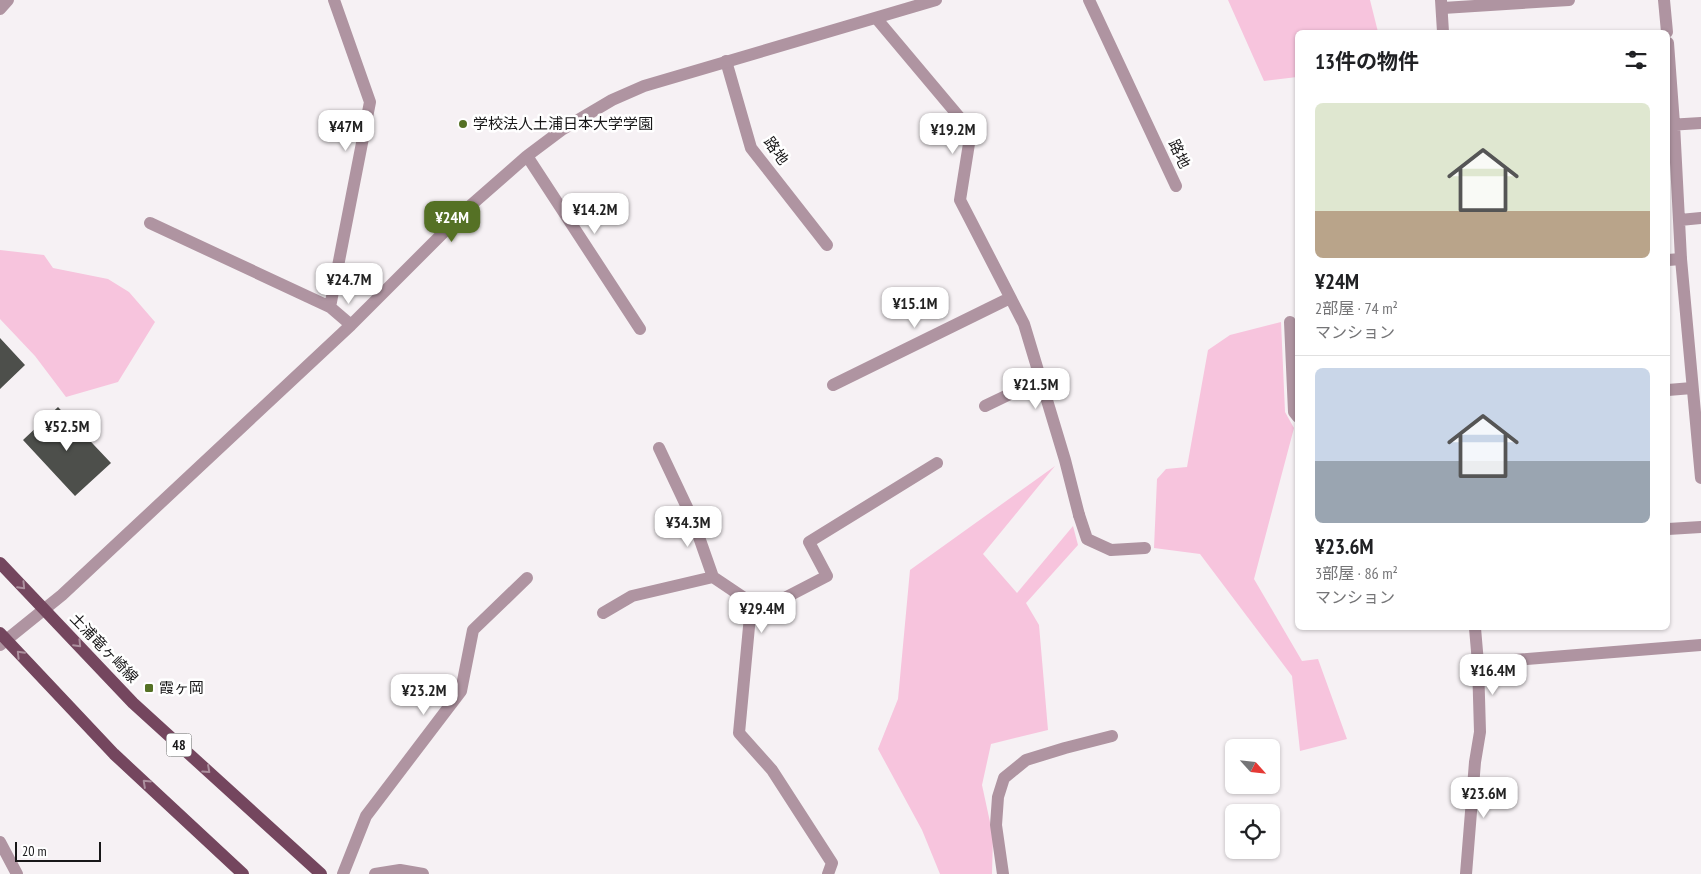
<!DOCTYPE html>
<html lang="ja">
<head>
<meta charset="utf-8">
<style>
	:root { --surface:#fff; --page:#f6f6f6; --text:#202124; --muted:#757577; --line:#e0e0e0; --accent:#557125 }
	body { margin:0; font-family:"PT Sans Narrow","Noto Sans JP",sans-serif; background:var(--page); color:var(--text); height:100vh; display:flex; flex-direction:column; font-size:19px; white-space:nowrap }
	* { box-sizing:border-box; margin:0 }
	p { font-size:16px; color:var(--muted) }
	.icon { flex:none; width:28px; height:28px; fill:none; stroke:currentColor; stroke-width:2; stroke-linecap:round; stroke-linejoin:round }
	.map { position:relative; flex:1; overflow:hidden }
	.panel { position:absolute; left:1295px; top:30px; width:375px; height:600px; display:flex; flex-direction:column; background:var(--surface); border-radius:8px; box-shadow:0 1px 4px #0004 }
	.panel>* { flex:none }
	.needle { width:32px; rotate:117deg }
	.controls { position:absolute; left:1225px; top:739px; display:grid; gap:10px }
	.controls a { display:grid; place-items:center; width:55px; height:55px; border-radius:8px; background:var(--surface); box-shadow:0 1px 4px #0004; font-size:25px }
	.scale { position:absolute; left:15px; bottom:12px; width:86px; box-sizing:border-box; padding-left:5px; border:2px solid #181718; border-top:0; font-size:14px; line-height:18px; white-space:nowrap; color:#181718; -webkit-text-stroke:4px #fff; paint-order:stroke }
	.price { position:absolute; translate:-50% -42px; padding:0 11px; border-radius:10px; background:#fff; color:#222; font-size:16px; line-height:32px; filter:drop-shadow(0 1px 2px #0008) }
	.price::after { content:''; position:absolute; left:50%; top:30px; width:15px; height:11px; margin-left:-8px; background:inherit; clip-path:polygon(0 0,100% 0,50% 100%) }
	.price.active { background:var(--accent); color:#fff }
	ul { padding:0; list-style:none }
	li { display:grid; align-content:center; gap:10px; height:265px; padding:0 20px }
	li+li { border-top:1px solid var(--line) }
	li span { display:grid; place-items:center; height:155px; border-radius:8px; color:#555 }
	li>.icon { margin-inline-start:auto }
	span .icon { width:90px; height:90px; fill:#fffc; stroke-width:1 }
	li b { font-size:21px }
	h2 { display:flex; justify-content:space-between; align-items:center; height:60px; padding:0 20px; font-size:21px }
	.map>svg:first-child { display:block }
	.green { fill:#f7c4dd }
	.building { fill:#4d4f4b }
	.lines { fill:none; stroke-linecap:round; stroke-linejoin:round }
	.lane { stroke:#af94a1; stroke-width:12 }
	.street { stroke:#af94a1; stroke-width:12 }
	.primary { stroke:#74465e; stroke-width:12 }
	.oneway { stroke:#ac909e }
	.poi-dot { fill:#557125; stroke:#fff; stroke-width:2 }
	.labels { text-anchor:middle; stroke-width:5; stroke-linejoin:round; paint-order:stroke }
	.shield { fill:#fff; stroke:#5d5d5d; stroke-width:1 }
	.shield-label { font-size:14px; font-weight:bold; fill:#181718 }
	.poi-label { font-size:15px; fill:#181718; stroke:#fff; text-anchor:start }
	.street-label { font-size:15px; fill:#181718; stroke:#fff }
</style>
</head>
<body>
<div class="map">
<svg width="1701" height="874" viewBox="0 0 1701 874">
	<rect width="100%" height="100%" fill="#f6f1f4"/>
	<!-- green -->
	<path class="green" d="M1228 0H1370L1378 32H1298L1297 77 1264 81Z
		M0 250 44 255 53 268 108 279 129 292 155 322 118 382 66 397 35 356 0 319Z
		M1281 322 1285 412 1294 428 1254 579 1302 661 1318 659 1347 739 1300 751 1292 676 1200 554 1154 548 1157 479 1166 469 1187 467 1208 350 1230 335Z
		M1055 466 983 554 1017 593 1073 526 1078 545 1026 603 1039 625 1048 730 991 744 982 785 993 836 992 874H940L922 830 878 749 898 699 910 570Z"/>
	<!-- building -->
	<path class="building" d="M0 338 25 365 0 389Z
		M58 407 111 463 75 496 23 440Z"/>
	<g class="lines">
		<!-- lane -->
		<path class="lane" d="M1089 0 1176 186
			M1443 8 1569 0
			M726 61 751 148 827 245
			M1668 260 1681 259
			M1290 322 1294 412 1298 417
			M985 406 1041 379
			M1079 515 1087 539 1111 550 1145 548
			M1668 529 1701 527
			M1478 663 1701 645
			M1003 874 996 825 998 797 1004 778 1026 760 1065 748 1112 736"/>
		<!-- street -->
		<path class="street" d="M1441 0 1443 32
			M1664 0 1667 32
			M0 9 8 0
			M876 18 971 131 960 200 1024 324 1065 460 1079 515
			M1668 43 1674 124 1681 259 1701 478
			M1668 125 1701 123
			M527 156 640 329
			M1680 220 1701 218
			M150 223 330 307 351 325
			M330 307 370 102 334 0
			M833 385 1010 298
			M1668 390 1692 388
			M659 448 693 520 713 577 762 610
			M603 613 632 596 713 577
			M0 645 62 595 351 325 470 206 527 156 563 129 612 100 644 86 936 0
			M0 842 17 874
			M343 874 366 816 461 691 473 630 527 578
			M375 874 400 870 423 874
			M828 874 832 863 772 770 739 733 750 616 827 576 809 542 937 463
			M1466 874 1475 762 1480 732 1478 663 1475 628"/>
		<!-- primary -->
		<path class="primary" d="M0 563 133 703 321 874
			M0 633 114 754 243 874"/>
	</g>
	<!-- one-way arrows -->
	<defs><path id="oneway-chevron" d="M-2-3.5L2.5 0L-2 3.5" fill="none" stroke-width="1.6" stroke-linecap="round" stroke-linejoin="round" transform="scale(1.25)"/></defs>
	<g class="oneway">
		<use href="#oneway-chevron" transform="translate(22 586) rotate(46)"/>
		<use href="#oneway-chevron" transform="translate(78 644) rotate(46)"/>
		<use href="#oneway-chevron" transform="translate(20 654) rotate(-134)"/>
		<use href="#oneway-chevron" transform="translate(207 770) rotate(42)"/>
		<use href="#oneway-chevron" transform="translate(146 783) rotate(-137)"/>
	</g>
	<!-- markers -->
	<g class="poi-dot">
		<circle cx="463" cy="124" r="5"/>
		<rect x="144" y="683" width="10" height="10" rx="2.5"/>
	</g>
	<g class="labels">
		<!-- shield labels -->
		<rect class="shield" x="166.5" y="733.5" width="25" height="23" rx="4"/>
		<g class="shield-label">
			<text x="179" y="750">48</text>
		</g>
		<!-- poi labels -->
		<g class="poi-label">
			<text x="473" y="129">学校法人土浦日本大学学園</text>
			<text x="159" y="693">霞ヶ岡</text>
		</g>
		<!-- street labels -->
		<g class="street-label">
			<text transform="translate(776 151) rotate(55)" y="5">路地</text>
			<text transform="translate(1179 154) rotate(65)" y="5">路地</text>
			<text transform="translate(104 648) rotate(46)" y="5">土浦竜ヶ崎線</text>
		</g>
	</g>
</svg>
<div class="controls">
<a><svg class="needle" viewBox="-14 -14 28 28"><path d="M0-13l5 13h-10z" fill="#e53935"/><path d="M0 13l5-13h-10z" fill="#757577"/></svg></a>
<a><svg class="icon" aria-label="locate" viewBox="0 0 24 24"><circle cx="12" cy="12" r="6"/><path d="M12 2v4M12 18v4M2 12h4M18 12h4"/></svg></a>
</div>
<div class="scale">20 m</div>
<b class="price" style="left:346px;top:152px">¥47M</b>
<b class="price" style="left:953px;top:155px">¥19.2M</b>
<b class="price" style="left:595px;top:235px">¥14.2M</b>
<b class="price active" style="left:452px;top:243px">¥24M</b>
<b class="price" style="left:349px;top:305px">¥24.7M</b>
<b class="price" style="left:915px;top:329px">¥15.1M</b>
<b class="price" style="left:1036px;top:410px">¥21.5M</b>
<b class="price" style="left:67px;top:452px">¥52.5M</b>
<b class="price" style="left:688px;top:548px">¥34.3M</b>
<b class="price" style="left:762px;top:634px">¥29.4M</b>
<b class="price" style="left:1493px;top:696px">¥16.4M</b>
<b class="price" style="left:424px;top:716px">¥23.2M</b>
<b class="price" style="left:1484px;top:819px">¥23.6M</b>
<section class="panel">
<h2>13件の物件<svg class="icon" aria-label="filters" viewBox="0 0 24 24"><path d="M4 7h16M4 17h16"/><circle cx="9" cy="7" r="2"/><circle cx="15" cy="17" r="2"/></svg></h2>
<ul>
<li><span style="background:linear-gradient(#dfe7d0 70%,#b9a48a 0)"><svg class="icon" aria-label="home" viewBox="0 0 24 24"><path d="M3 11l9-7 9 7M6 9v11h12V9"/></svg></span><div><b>¥24M</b><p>2部屋 · 74 m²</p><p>マンション</p></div></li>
<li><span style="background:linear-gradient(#c9d6e8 60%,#9aa5b1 0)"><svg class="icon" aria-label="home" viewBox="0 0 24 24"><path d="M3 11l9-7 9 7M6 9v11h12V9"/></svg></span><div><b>¥23.6M</b><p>3部屋 · 86 m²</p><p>マンション</p></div></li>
</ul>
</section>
</div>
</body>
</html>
